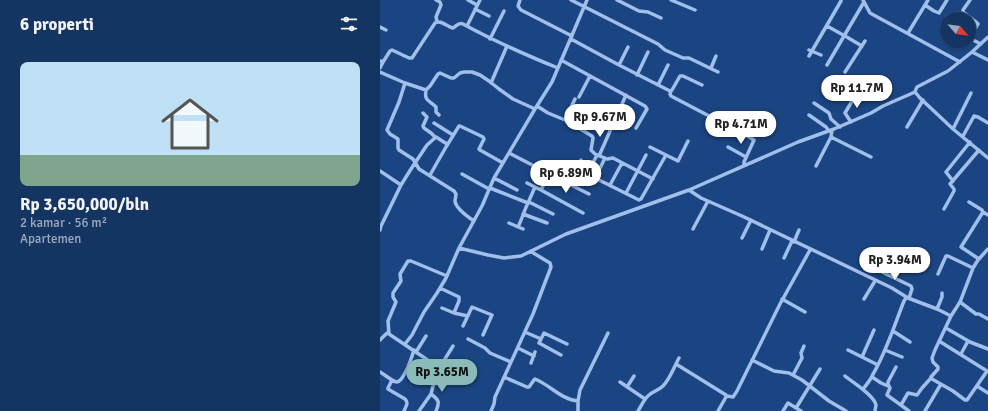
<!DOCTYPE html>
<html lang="id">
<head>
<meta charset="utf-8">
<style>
	:root { --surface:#143462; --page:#213f6b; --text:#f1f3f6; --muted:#9daabe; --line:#334f77; --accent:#8bbbb9 }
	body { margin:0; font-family:Signika,sans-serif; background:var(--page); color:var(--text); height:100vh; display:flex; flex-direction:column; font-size:15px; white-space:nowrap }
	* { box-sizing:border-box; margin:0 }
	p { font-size:13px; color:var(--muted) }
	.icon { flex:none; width:22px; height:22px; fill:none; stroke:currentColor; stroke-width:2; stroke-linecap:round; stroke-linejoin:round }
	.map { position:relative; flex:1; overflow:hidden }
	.side { display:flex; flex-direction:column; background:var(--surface); width:380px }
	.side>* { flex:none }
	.needle { width:26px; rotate:118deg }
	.fabs { position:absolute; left:560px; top:12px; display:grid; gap:8px }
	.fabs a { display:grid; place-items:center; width:36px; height:36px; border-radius:50%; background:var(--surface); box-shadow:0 1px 3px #0004,0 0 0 1px var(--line); font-size:20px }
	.price { position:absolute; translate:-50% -34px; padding:0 9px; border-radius:14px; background:#fff; color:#222; font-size:13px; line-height:26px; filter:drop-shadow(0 1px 2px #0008) }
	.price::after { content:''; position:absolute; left:50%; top:24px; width:12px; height:9px; margin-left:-6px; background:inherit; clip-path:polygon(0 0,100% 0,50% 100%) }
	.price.on { background:var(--accent); color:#111 }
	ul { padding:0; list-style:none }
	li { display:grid; align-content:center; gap:8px; height:212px; padding:0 20px }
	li+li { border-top:1px solid var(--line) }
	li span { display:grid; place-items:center; height:124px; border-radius:8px; color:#555 }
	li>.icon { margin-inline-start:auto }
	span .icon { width:72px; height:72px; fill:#fffc; stroke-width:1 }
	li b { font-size:17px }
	h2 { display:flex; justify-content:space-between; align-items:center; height:48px; padding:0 20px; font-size:17px }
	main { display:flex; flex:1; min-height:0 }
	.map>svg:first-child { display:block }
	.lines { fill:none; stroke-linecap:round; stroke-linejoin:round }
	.street { stroke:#a0bfea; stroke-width:3.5 }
</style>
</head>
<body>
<main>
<section class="side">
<h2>6 properti<svg class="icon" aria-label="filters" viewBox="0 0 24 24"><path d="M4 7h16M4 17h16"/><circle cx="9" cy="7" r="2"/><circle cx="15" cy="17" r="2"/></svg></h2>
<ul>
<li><span style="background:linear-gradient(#bfe0f5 75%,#7fa58c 0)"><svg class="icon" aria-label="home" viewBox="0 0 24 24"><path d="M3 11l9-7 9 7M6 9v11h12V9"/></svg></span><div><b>Rp 3,650,000/bln</b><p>2 kamar · 56 m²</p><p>Apartemen</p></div></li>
</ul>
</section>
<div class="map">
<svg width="608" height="411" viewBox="0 0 608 411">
	<rect width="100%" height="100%" fill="#1b4582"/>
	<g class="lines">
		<!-- street -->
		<path class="street" d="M56 0 60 2 61 5 56 17 57 21
			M88 0 97 5
			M140 0 138 6 141 10 192 36
			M191 0 278 44 285 50 303 58H309L338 72
			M237 0 259 11 268 12 281 18
			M291 0 315 10
			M483 0 490 13 580 62
			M590 0 583 10V12L597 23 598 24 590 38
			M545 5 554 11 559 13 567 0
			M95 9 109 16
			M563 24 567 26
			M87 26 100 0
			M447 26 465 36 482 46
			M0 27 6 30
			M528 33 548 0
			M608 37 592 52 568 71 537 87 536 89 535 92 540 98 573 129 608 158
			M589 38 601 44
			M110 39 124 11
			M191 39 239 65 290 91 292 90 300 76H303L322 85
			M429 50 441 55
			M592 52 608 60
			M429 56 461 1
			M181 60 265 106 267 109 256 128
			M0 61 3 62 0 68
			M3 62 10 51 12 50 29 58H32L55 23C61 19 67 27 73 28 77 26 78 22 83 24 114 41 146 55 178 68
			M239 65 248 47
			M447 65 484 2
			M331 68 336 56
			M0 72 25 83 46 90 50 86 58 74 60 73 71 78H74L80 73 84 72H92L100 75 109 81 119 89 133 99 155 109
			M465 72 485 41
			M257 75 268 52
			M25 83 19 102 7 130 10 134 18 139V148L19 150 33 159 39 169 74 191 76 194C76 196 75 199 75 201 76 209 88 217 94 221
			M111 83 127 46
			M278 85 288 65
			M46 90C44 101 49 100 56 107V112L59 115
			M291 91 290 94 291 96 331 117
			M199 97 210 76
			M434 103 449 113 451 119 460 127
			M157 106 168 113 185 120 212 136 213 138 211 150 215 154 227 159 233 158 273 179
			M43 113 47 117 43 126 44 128 51 133 55 137
			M429 115 446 127 449 131
			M185 120 195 99
			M471 122 465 113 475 96
			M54 123 73 135
			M527 127 543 100
			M573 129 591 93
			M204 131 214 109
			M359 131 374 140 364 162V166
			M583 136 594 116 598 117 608 123
			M451 137 491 157
			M270 147 298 161 308 141
			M348 147 366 157
			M129 153 189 184 201 160
			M219 156 246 95
			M436 166 451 137 452 130
			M197 169 259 200 261 199 286 155
			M0 171 21 185
			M82 174 109 189
			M207 174 216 157
			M50 175 66 147 79 126H80L103 137 104 139 99 149 100 150 123 163
			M114 178 137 190
			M215 178 225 158
			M573 181 566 172 590 142
			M147 183 155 187
			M189 184 209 194
			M230 185 242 163
			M110 188 148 203 155 187 161 190 169 174
			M161 190 203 213
			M309 190 321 198 362 216 512 288 528 298
			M246 193 266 155
			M149 202 173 214
			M589 202 602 210 603 212 581 247 599 259
			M564 209 574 191V189L570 184 599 150
			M603 212 608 215
			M143 214 167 223
			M129 223 143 229
			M138 227C142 219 144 211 148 203
			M313 229 328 201
			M0 230 1 226 21 185 31 169 47 145 56 137 67 144
			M362 238 371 220
			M414 242 419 230
			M79 248 108 255 124 258 141 256 186 234 309 190 418 142 454 129 491 113 503 106 535 92
			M382 249 390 230
			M404 258 412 241
			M502 272 531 286 532 289 529 298
			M558 274 566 256H568L593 268
			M60 288 79 297V301L74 313 62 308
			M402 299 425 312
			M484 299 495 281
			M580 302 596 314H599L608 319
			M557 309 562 297V293
			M74 313 88 316
			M83 326 92 307 112 315 103 335
			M566 328 590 342 608 349
			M513 331 530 342
			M145 332 161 339
			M9 334 8 321 16 302 13 297V293L21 281 20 274 28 261H31L67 276
			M88 339 105 348 110 353 131 362
			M0 340 7 333 9 334 64 371
			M559 341 607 371 587 400H585L573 391 552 379 551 377 558 369V367L553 362 552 358 555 350 571 316 580 302 593 268 598 260 608 249
			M25 344 32 335 44 312 57 293 66 278 79 248 102 206 114 178 155 109 172 82 207 0
			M138 348 154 356
			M468 350 498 365
			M505 350 522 357
			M36 352 46 336
			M581 354 588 341
			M181 355 159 343 164 333 187 344
			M482 357 494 330
			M372 360 394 371 409 373 422 380 449 401 466 411
			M151 363 155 352
			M296 364 346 395V397L338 411
			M60 367 73 346
			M516 367 508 382V384L510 388 507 395 529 411
			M0 372C4 374 13 382 17 382 24 381 32 357 34 350
			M413 375 422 358 421 353 424 346
			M465 376C472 382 494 395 496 405 496 406 495 409 495 411
			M124 377 147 387H149L154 380 155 379C170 385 182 400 198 401
			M492 377 501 383 508 386
			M12 380 8 388V389L25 399C29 403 26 406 24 411
			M240 382 265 399 264 401
			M597 386 608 393
			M247 387 254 376
			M483 389C486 385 490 381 492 376 506 353 514 326 524 301L526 298H528L557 309 571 316
			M347 396 353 397 357 391 400 304 430 250
			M521 405 528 393 537 395 542 388 551 378
			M416 408 440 369
			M39 411 51 394
			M56 411C60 402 59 400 51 394L53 386 66 370 75 374
			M111 411 114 404 115 397 153 314 171 267 170 263 155 254 151 251
			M198 411V401L200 390 228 333
			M258 411C262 405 264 399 269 395 274 391 279 390 283 386 290 379 294 367 299 358
			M403 411 408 403 421 411
			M545 411 561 384"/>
	</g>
</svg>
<div class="fabs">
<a><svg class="needle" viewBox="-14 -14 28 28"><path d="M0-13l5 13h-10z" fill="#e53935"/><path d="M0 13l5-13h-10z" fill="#9daabe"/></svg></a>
</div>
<b class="price" style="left:477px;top:109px">Rp 11.7M</b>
<b class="price" style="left:220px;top:138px">Rp 9.67M</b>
<b class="price" style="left:361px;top:145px">Rp 4.71M</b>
<b class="price" style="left:186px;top:194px">Rp 6.89M</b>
<b class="price" style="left:515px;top:281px">Rp 3.94M</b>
<b class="price on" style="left:62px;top:393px">Rp 3.65M</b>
</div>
</main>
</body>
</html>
